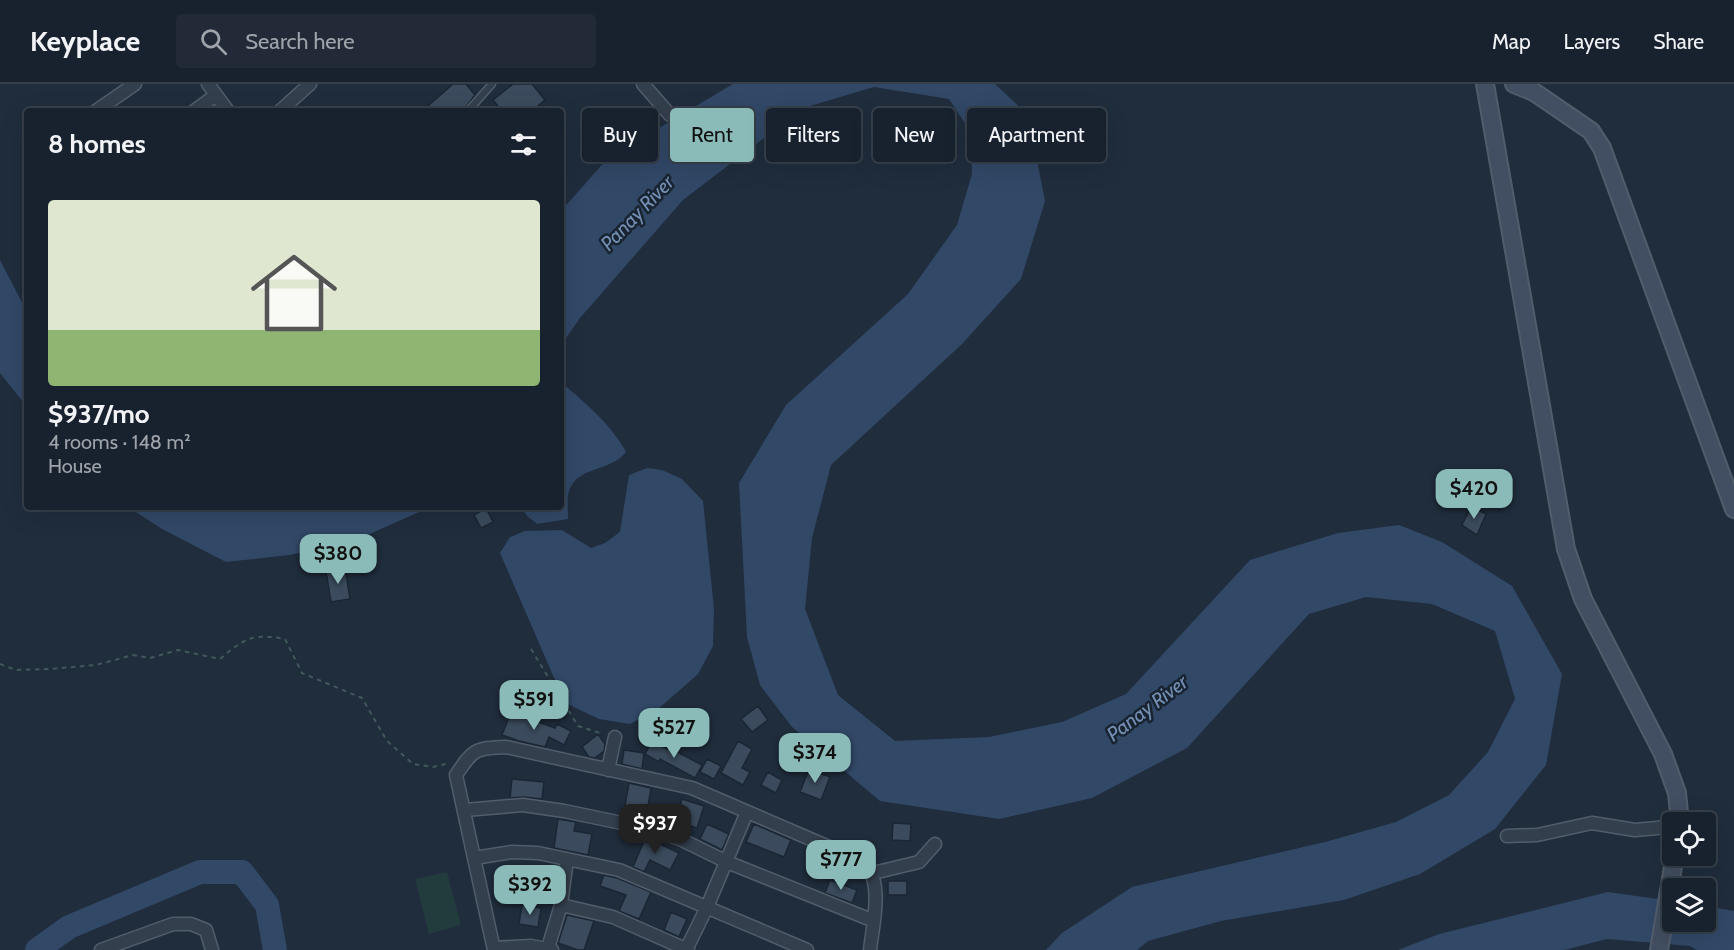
<!DOCTYPE html>
<html lang="en">
<head>
<meta charset="utf-8">
<style>
	:root { --surface:#18222e; --page:#212a36; --text:#f1f3f6; --muted:#9fa4aa; --line:#363f4a; --accent:#8bbbb9 }
	body { margin:0; font-family:Cabin,sans-serif; background:var(--page); color:var(--text); height:100vh; display:flex; flex-direction:column; font-size:22px; white-space:nowrap }
	* { box-sizing:border-box; margin:0 }
	p { font-size:20px; color:var(--muted) }
	.icon { flex:none; width:33px; height:33px; fill:none; stroke:currentColor; stroke-width:2; stroke-linecap:round; stroke-linejoin:round }
	.map { position:relative; flex:1; overflow:hidden }
	.drawer { position:absolute; left:24px; top:24px; width:540px; height:402px; display:flex; flex-direction:column; background:var(--surface); border-radius:6px; box-shadow:0 6px 24px #0002,0 0 0 2px var(--line) }
	.drawer>* { flex:none }
	.guide { position:absolute; left:582px; top:24px; width:570px; height:54px; display:flex; gap:12px }
	.buttons { position:absolute; left:1662px; top:728px; display:grid; gap:12px }
	.buttons a { display:grid; place-items:center; width:54px; height:54px; border-radius:6px; background:var(--surface); box-shadow:0 6px 24px #0002,0 0 0 2px var(--line); font-size:30px }
	.price { position:absolute; translate:-50% -51px; padding:0 14px; border-radius:12px; background:var(--accent); color:#111; font-size:20px; line-height:39px; filter:drop-shadow(0 2px 3px #0008) }
	.price::after { content:''; position:absolute; left:50%; top:36px; width:18px; height:14px; margin-left:-9px; background:inherit; clip-path:polygon(0 0,100% 0,50% 100%) }
	.price.current { background:#222; color:#fff }
	ul { padding:0; list-style:none }
	li { display:grid; align-content:center; gap:12px; height:318px; padding:0 24px }
	li+li { border-top:2px solid var(--line) }
	li span { display:grid; place-items:center; height:186px; border-radius:6px; color:#555 }
	li>.icon { margin-inline-start:auto }
	span .icon { width:108px; height:108px; fill:#fffc; stroke-width:1 }
	li b { font-size:26px }
	h2 { display:flex; justify-content:space-between; align-items:center; height:72px; padding:0 24px; font-size:26px }
	.tag { padding:0 21px; border-radius:6px; background:var(--surface); box-shadow:0 6px 24px #0002,0 0 0 2px var(--line); font-size:21px; line-height:54px }
	.tag.current { background:var(--accent); color:#111 }
	header { display:flex; align-items:center; gap:36px; box-sizing:border-box; height:84px; padding:0 30px; background:var(--surface); border-bottom:2px solid var(--line) }
	header strong { font-size:28px }
	nav { display:flex; gap:33px; margin-inline-start:auto; font-size:21px }
	.search { width:420px; height:54px; background:var(--page); display:flex; align-items:center; gap:15px; box-sizing:border-box; padding:0 21px; border-radius:6px; color:var(--muted); font-size:22px }
	.map>svg:first-child { display:block }
	.green { fill:#223c3e }
	.water { fill:#314867 }
	.lines { fill:none; stroke-linecap:round; stroke-linejoin:round }
	.river { stroke:#314867; stroke-width:24 }
	.building { fill:#3b4b5d; stroke:#1b2634; stroke-width:1.5 }
	.lane-casing { stroke:#525d6b; stroke-width:9 }
	.street-casing { stroke:#525d6b; stroke-width:15 }
	.secondary-casing { stroke:#525d6b; stroke-width:20 }
	.path { stroke:#40595b; stroke-width:2; stroke-dasharray:4.5 4.5; stroke-linecap:butt }
	.lane { stroke:#343f4d; stroke-width:6 }
	.street { stroke:#343f4d; stroke-width:12 }
	.secondary { stroke:#424e61; stroke-width:16 }
	.labels { text-anchor:middle; stroke-width:5; stroke-linejoin:round; paint-order:stroke }
	.water-label { font-size:20px; font-style:italic; fill:#7490b4; stroke:#192432 }
</style>
</head>
<body>
<header>
<strong>Keyplace</strong>
<div class="search"><svg class="icon" aria-label="search" viewBox="0 0 24 24"><circle cx="10" cy="10" r="6"/><path d="M15 15l6 6"/></svg>Search here</div>
<nav><a>Map</a><a>Layers</a><a>Share</a></nav>
</header>
<div class="map">
<svg width="1734" height="866" viewBox="0 0 1734 866">
	<rect width="100%" height="100%" fill="#202d3d"/>
	<!-- green -->
	<path class="green" d="M447 788 461 841 429 850 415 795Z"/>
	<!-- water -->
	<path class="water" d="M733 0H995L1028 31 1045 117 1021 195 962 260 831 381 812 454 805 525 838 611 895 657 989 653 1062 638 1126 610 1250 476 1338 449 1399 441 1442 458 1512 502 1562 590 1546 681 1495 745 1420 790 1344 816 1221 837 1148 857 1137 866H1046L1062 849 1132 803 1325 758 1396 738 1449 711 1488 668 1515 615 1495 547 1432 520 1366 513 1309 530 1187 664 1092 714 999 735 880 717 792 643 760 601 747 553 739 399 786 321 908 210 957 141 972 90 970 47 949 15 874 3 803 24 683 116 580 234 561 261V127L607 75Z
		M0 176 27 228V323L0 289Z
		M561 298C585 319 611 340 626 368 610 389 574 381 568 411 567 419 568 428 568 435L537 440 527 432 522 423H561Z
		M647 384 662 386 682 395 703 417 714 525 713 562 698 590 657 626 630 640 599 635 565 619 500 469 510 453 525 447 562 446 591 464 605 459 620 448 629 391Z
		M128 423H424L419 428 347 460 289 471 226 478 162 445Z
		M1608 808 1672 817V837H1706V822L1734 827V866H1697L1690 862 1607 855 1564 866H1398L1439 850Z"/>
	<g class="lines">
		<!-- river -->
		<path class="river" d="M37 866 69 843 200 788H242L267 821 275 866"/>
	</g>
	<!-- building -->
	<path class="building" d="M453 0H466L475 11 463 27H422Z
		M513 0H532L545 16 532 27H502L493 16Z
		M1471 423 1486 430 1477 451 1462 441Z
		M486 424 493 438 481 444 474 431Z
		M374 462 376 473 363 475 361 464Z
		M345 484 350 515 331 518 326 487Z
		M758 622 768 636 752 648 741 635Z
		M511 628 555 644 557 640 571 647 564 661 549 653 545 663 519 657 502 651Z
		M598 650 605 660 604 667 595 674 589 673 582 663Z
		M652 657 667 665 668 663 702 681 695 694 660 675 659 678 645 670Z
		M738 657 752 665 742 684 750 688 743 701 721 689Z
		M624 666 644 669 642 685 622 680Z
		M707 675 721 682 714 695 700 688Z
		M809 685 830 693 821 716 800 708Z
		M768 688 782 696 776 709 761 701Z
		M512 695 544 698 542 715 524 713 510 714Z
		M629 699 651 704 647 728 625 721Z
		M682 715 704 722 697 744 675 737Z
		M558 735 576 738 574 747 592 750 588 771 554 764Z
		M893 739 911 740 910 757 892 756Z
		M707 740 729 750 722 766 700 755Z
		M754 740 791 756 784 773 746 758Z
		M646 752 659 756 658 759 679 769 670 786 650 776 644 788 633 783Z
		M821 768 839 776 831 794 813 786Z
		M604 791 617 794 651 808 639 835 619 827 626 811 600 802Z
		M830 796 857 806 852 819 825 809Z
		M888 797H907V811H888Z
		M522 821 541 824 538 843 519 840Z
		M671 828 687 835 679 853 664 846Z
		M567 831 594 837 584 866H578L558 859Z"/>
	<g class="lines">
		<defs>
			<path id="lane" d="M468 27 492 0"/>
			<path id="street" d="M208 0 228 27
				M643 0 670 31
				M96 27 135 0
				M194 27 216 11
				M280 27 310 0
				M608 686 615 653
				M465 726 523 721 564 727 651 745 682 756 727 778 874 837
				M1507 752 1537 751 1592 739 1635 746 1657 744 1672 741
				M474 774 512 768 538 769 619 786 807 866
				M873 789 919 778 935 760
				M561 821 613 833 688 866
				M494 864 531 862 552 866
				M548 864 561 821 567 775
				M101 866 173 840H191L206 846 212 866
				M494 866 456 691C473 666 474 664 506 663L692 704 866 779C883 802 873 839 870 866
				M686 866 707 823 747 728"/>
			<path id="secondary" d="M1485 0 1566 465 1583 515 1663 670 1677 709 1680 738
				M1514 0 1534 8 1591 47 1602 64 1734 425
				M1659 866 1675 771"/>
		</defs>
		<!-- lane casing -->
		<use href="#lane" class="lane-casing"/>
		<!-- street casing -->
		<use href="#street" class="street-casing"/>
		<!-- secondary casing -->
		<use href="#secondary" class="secondary-casing"/>
		<!-- path -->
		<path class="path" d="M531 565 578 642 603 650
			M0 580 16 586 49 585 96 581 133 571 150 574 178 566 220 575C245 554 252 549 285 555L302 589 362 614 387 657 413 680 433 683 450 679"/>
		<!-- lane -->
		<use href="#lane" class="lane"/>
		<!-- street -->
		<use href="#street" class="street"/>
		<!-- secondary -->
		<use href="#secondary" class="secondary"/>
	</g>
	<g class="labels">
		<!-- water labels -->
		<g class="water-label">
			<text transform="translate(637 129) rotate(-46)" y="7">Panay River</text>
			<text transform="translate(1147 624) rotate(-37)" y="7">Panay River</text>
		</g>
	</g>
</svg>
<div class="buttons">
<a><svg class="icon" aria-label="locate" viewBox="0 0 24 24"><circle cx="12" cy="12" r="6"/><path d="M12 2v4M12 18v4M2 12h4M18 12h4"/></svg></a>
<a><svg class="icon" aria-label="layers" viewBox="0 0 24 24"><path d="M12 4l9 5-9 5-9-5zM3 14l9 5 9-5"/></svg></a>
</div>
<b class="price" style="left:1474px;top:436px">$420</b>
<b class="price" style="left:338px;top:501px">$380</b>
<b class="price" style="left:534px;top:647px">$591</b>
<b class="price" style="left:674px;top:675px">$527</b>
<b class="price" style="left:815px;top:700px">$374</b>
<b class="price current" style="left:655px;top:771px">$937</b>
<b class="price" style="left:841px;top:807px">$777</b>
<b class="price" style="left:530px;top:832px">$392</b>
<div class="guide">
<a class="tag">Buy</a>
<a class="tag current">Rent</a>
<a class="tag">Filters</a>
<a class="tag">New</a>
<a class="tag">Apartment</a>
</div>
<section class="drawer">
<h2>8 homes<svg class="icon" aria-label="filters" viewBox="0 0 24 24"><path d="M4 7h16M4 17h16"/><circle cx="9" cy="7" r="2"/><circle cx="15" cy="17" r="2"/></svg></h2>
<ul>
<li><span style="background:linear-gradient(#dfe7d0 70%,#8fb573 0)"><svg class="icon" aria-label="home" viewBox="0 0 24 24"><path d="M3 11l9-7 9 7M6 9v11h12V9"/></svg></span><div><b>$937/mo</b><p>4 rooms · 148 m²</p><p>House</p></div></li>
</ul>
</section>
</div>
</body>
</html>
